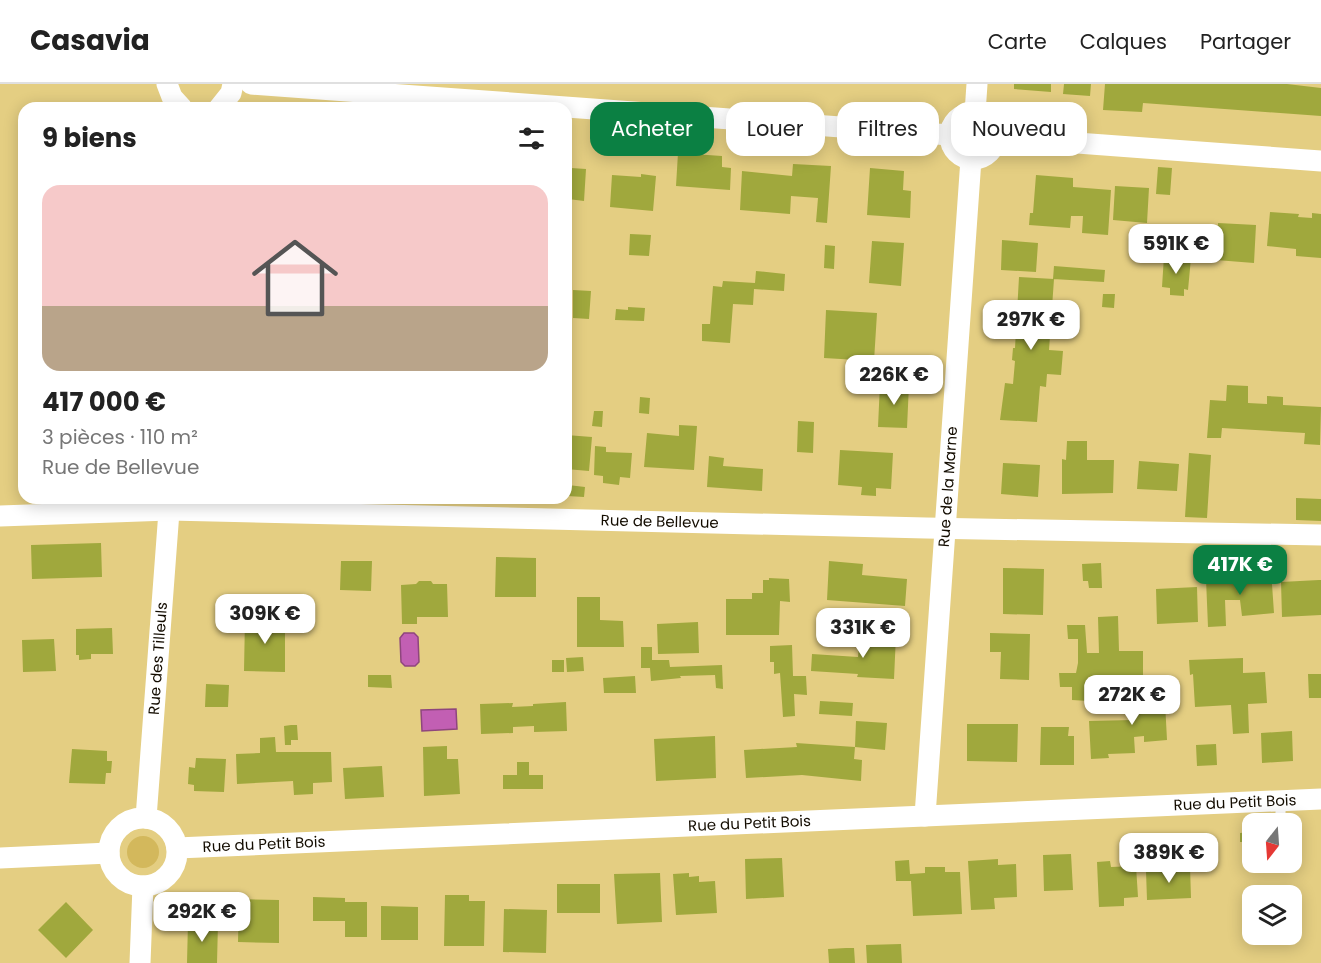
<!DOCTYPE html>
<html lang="fr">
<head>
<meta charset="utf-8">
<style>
	:root { --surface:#fff; --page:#f2f2f2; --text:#222; --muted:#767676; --line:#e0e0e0; --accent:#0b8043 }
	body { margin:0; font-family:Poppins,sans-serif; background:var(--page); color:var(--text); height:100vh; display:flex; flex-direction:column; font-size:22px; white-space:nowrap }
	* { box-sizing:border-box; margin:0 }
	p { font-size:20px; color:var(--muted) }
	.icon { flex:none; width:33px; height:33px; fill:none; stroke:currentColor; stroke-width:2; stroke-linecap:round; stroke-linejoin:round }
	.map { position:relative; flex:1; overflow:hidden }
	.sheet { position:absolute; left:18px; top:18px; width:554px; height:402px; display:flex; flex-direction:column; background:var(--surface); border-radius:18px; box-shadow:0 3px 15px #0003 }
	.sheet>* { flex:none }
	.guide { position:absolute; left:590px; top:18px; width:570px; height:54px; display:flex; gap:12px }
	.needle { width:39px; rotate:197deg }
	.controls { position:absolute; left:1242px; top:729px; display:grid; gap:12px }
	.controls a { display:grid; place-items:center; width:60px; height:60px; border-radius:12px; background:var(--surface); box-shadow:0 3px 15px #0003; font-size:30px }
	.price { position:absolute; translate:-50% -51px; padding:0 14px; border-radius:12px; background:#fff; color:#222; font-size:20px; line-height:39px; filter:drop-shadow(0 2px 3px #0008) }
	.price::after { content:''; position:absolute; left:50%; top:36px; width:18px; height:14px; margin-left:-9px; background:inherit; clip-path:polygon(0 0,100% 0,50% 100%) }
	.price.selected { background:var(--accent); color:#fff }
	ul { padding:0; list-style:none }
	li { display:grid; align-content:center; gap:12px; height:318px; padding:0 24px }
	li+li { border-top:2px solid var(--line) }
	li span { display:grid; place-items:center; height:186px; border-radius:18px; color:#555 }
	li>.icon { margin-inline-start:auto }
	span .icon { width:108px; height:108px; fill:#fffc; stroke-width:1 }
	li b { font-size:26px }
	h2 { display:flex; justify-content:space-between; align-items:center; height:72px; padding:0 24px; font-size:26px }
	.pill { padding:0 21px; border-radius:18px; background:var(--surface); box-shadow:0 3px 15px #0003; font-size:21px; line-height:54px }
	.pill.selected { background:var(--accent); color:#fff }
	header { display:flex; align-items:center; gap:36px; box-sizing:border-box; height:84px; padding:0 30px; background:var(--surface); border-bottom:2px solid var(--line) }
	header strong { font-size:28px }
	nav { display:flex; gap:33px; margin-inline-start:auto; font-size:21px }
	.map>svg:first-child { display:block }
	.green { fill:#d3b85c }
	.water { fill:#c25fb3; stroke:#8e467d; stroke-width:1.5 }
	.building { fill:#a0a83d }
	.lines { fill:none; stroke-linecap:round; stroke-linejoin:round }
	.service { stroke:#fff; stroke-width:10 }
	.minor { stroke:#fff; stroke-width:21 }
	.labels { text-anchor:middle; stroke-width:6; stroke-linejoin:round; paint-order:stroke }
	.street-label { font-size:15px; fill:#130c00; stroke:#faf0cb }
</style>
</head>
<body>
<header>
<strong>Casavia</strong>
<nav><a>Carte</a><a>Calques</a><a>Partager</a></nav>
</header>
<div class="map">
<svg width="1321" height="879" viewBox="0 0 1321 879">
	<rect width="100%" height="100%" fill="#e4ce82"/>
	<!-- green -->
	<path class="green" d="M127 768a16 16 0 1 1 32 0a16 16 0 1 1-32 0Z"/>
	<!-- water -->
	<path class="water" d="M404 549H414L418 553 419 578 415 582H405L401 578 400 554Z
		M456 625 457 645 422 647 421 626Z"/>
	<!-- building -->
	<path class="building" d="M1014 0H1051V8L1014 5Z
		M1064 0H1091L1090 12 1063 10Z
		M1105 0H1287L1321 4V32L1143 19 1142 28 1103 26Z
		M678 69 722 72V83L731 84 730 106 676 102Z
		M793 80 831 82 827 139 816 138 818 114 791 112 790 130 740 126 742 87 792 92Z
		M1158 83 1172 84 1170 111 1156 110Z
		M571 84 586 85 584 117 568 115 567 122H566V87H571Z
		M870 84 904 87 903 106 911 107 910 134 867 131Z
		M641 90 656 92 653 127 610 123 612 91 641 93Z
		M1036 91 1073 94V103L1111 106 1108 151 1082 149 1083 132H1071L1070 144 1029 141 1030 129H1033Z
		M1115 102 1149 104 1147 139 1113 136Z
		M1270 128 1299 130 1298 133 1312 134V129L1321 130V174L1296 172V165L1267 162Z
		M1218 139 1256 141 1254 179 1216 176Z
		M630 150 651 151 649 172 629 171Z
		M1002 156 1038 159 1036 188 1001 186Z
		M872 157 904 159 901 202 869 199Z
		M825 161 835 162 834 185 824 184Z
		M1164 172 1191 174 1188 206 1184 205V212L1170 211V204L1162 203Z
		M1054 182 1105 186 1104 198 1053 195Z
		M756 187 785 190 784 207 754 205 753 221 733 220 730 259 702 257V240H710L713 202 722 203 723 197 755 199Z
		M1019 193 1054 195 1049 266 1063 267 1061 291 1047 290 1046 303 1040 302 1037 338 1000 336 1005 299 1013 300 1015 277 1012 276 1013 264H1015Z
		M573 206 591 207 589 235 573 234Z
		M1103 210H1115L1114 224 1102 223Z
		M628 223 645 224 644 237 615 236 616 225 628 226Z
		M826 226 877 229 874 277 824 274Z
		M880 299 909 300 907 344 878 343Z
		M1227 301 1248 302V319L1267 320V312L1283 313V321L1321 323 1320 361 1304 360 1305 349 1222 344 1221 354H1207L1210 316 1226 317Z
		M640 313 650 314 649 330 639 329Z
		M594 327H603L602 343 592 342Z
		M798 337 814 338 813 369 797 368Z
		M679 341 697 342 694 386 644 383 647 349 679 352Z
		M566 351 592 353 589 387 566 385Z
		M1067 357H1087V376H1114L1113 409 1062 410V375L1066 376Z
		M595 362 606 363V368L632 369 630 394 620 393 619 401 603 399V392L594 391Z
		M840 366 893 369 891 405 876 404V412L861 411 862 403 838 401Z
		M1189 369 1211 371 1207 434 1185 433Z
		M709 372 724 374 723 382 763 385 762 407 707 403Z
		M1139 377 1179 380 1177 407 1137 405Z
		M1003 379 1040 381 1038 413 1001 410Z
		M568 401 585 403 584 413 567 412Z
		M1296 414 1321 415V437L1296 436Z
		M101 459 102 493 32 495 31 461Z
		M496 473 536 474V513H495Z
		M341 477H372L371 507 340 506Z
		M829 477 863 480 862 491 907 495 905 522 827 516Z
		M1101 479 1102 504H1089L1088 497H1083L1082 480Z
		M1003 484 1044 485 1043 531 1003 530Z
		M1271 486 1274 529 1242 532 1240 516H1225L1226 542 1208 543 1206 495 1238 493V489Z
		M769 494 789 495 790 518 780 517 779 551H726V515H752V509H763V496H769Z
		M1319 496H1321V531L1282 533 1281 498Z
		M419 497H431L433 500H447L448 533H417V540H402L401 501 416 500Z
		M1197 503 1198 538 1157 540 1156 505Z
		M577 513H600V536L623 537 624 563H577Z
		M831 527 904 531 903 543 830 539Z
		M1118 532 1119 567H1143V591L1088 593V617L1072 616V603H1060L1059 589H1076L1078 579V555H1068L1067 541H1085L1087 569H1099L1098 533Z
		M245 534 285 535V588L244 587Z
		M698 538 699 569 658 570 657 540Z
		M112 544 113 570H91V575L79 576V571H76V545Z
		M860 549 896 551 894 595 857 593 858 590 811 587 812 570 858 573Z
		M990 549 1030 550 1029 596 1000 595 1001 568H990Z
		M54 555 56 587 23 588 22 556Z
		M792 561 793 592H806L807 611 794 610 795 632 783 633 780 589 774 590V578H770V562Z
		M641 563H652V576H669L670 583 722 581 723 605 716 604 715 591 680 592 681 594 651 597 650 584H641Z
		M583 573 584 587 567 588 566 574Z
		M1243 574V589L1265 588 1267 619 1248 620 1249 649 1233 650 1231 621 1195 623 1193 590 1190 591 1189 576Z
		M552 576H564V588H552Z
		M1308 590H1321V614H1309Z
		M368 591H391L392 604 368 603Z
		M635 592 636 609H604L603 594Z
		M1164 599 1167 656 1144 658V652L1134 653 1135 669 1108 670 1109 674 1091 675 1089 637 1133 636V617H1143L1142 600Z
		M206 600 229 601 228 623H205Z
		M820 617 853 619 852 632 819 630Z
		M566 618 567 647 534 648V642L513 643V649L481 650 480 620 513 619 512 623 533 622V620Z
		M856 637 887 639 885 666 855 663Z
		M967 640H1018L1017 678 967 677Z
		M291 641H297L298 656H291V661H285L284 642Z
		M1041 643H1069L1068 652H1074V681H1040Z
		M1292 647 1293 677 1262 679 1261 649Z
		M715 652 716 694 656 697 654 655Z
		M275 653 276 668H331L332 698 313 699V710L294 711 293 697 237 700 236 670 260 669V654Z
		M796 659 855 663 854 675 862 676 861 697 802 691 746 694 744 666 797 663Z
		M1216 660 1217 681 1197 682 1196 661Z
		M447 662V675H458L460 710 424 712 423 663Z
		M72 665 107 667V677H112L111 689H106L105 700 69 699Z
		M196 674 226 675 224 708 194 707V701L188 700 189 683 195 684Z
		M517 678H529V691H543V705H503V691H517Z
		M382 682 384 713 345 715 343 684Z
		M1251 748V758H1240V749Z
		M1071 770 1073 806 1044 807 1043 771Z
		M782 774 784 813 746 815 745 775Z
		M998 775V781L1016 780 1017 813 994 814 995 825 971 826 968 777Z
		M909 776 910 790 925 789V783H945V788H960L962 830 913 832 911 797H896L895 777Z
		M1110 777 1111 783 1136 782 1138 813 1124 814V822L1099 823 1097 778Z
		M1190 782 1191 814 1147 816 1146 787 1170 786V783Z
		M660 789 662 838 617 840 614 790Z
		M689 789V793L699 792V798L715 797 717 829 676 831 673 790Z
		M557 800H600V829H557Z
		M445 811H469V817H485L484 862H444Z
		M313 813 345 814V818H367V853H345V837H313Z
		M239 815 279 816V859L238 858Z
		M66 818 93 846 66 874 38 846Z
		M381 822 418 823V856H381Z
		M504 825 547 826 546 869 503 868Z
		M188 838 218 839 217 879H187Z
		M901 860 902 879H867L866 861Z
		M846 864H854L855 879H829L828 865Z"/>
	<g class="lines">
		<!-- service -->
		<path class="service" d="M1280 740 1281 717"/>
		<!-- minor -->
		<g class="minor">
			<path d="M167 0 172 13 182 24"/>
			<path d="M251 0 950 51"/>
			<path d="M219 24 231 9 233 0"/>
			<path d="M975 29 977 0"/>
			<circle cx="973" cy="52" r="23"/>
			<path d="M995 53 1321 77"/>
			<path id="s1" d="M0 432 169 426 926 444 1321 451"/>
			<path id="s2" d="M925 732 971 75"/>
			<path id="s3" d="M146 734 170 414"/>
			<circle cx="143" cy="768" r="34"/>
			<path id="s4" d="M177 764 1321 715"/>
			<path d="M0 774 109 769"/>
			<path d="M140 879 143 802"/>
		</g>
	</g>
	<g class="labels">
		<!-- street labels -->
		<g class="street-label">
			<text dy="5" stroke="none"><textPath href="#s2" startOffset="330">Rue de la Marne</textPath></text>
			<text dy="5" stroke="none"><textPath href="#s1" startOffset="660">Rue de Bellevue</textPath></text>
			<text dy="5" stroke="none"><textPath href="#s3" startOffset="160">Rue des Tilleuls</textPath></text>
			<text dy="5" stroke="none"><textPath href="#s4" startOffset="1059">Rue du Petit Bois</textPath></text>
			<text dy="5" stroke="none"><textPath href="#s4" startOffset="573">Rue du Petit Bois</textPath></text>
			<text dy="5" stroke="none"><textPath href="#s4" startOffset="87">Rue du Petit Bois</textPath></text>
		</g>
	</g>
</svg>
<div class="controls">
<a><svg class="needle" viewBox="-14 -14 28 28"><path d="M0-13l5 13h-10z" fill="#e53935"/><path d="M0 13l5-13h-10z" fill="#767676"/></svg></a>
<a><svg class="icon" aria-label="layers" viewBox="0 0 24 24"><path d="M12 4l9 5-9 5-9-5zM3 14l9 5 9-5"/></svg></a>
</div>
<b class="price" style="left:1176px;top:191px">591K €</b>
<b class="price" style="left:1031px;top:267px">297K €</b>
<b class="price" style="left:894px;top:322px">226K €</b>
<b class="price selected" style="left:1240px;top:512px">417K €</b>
<b class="price" style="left:265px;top:561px">309K €</b>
<b class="price" style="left:863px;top:575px">331K €</b>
<b class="price" style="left:1132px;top:642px">272K €</b>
<b class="price" style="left:1169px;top:800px">389K €</b>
<b class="price" style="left:202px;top:859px">292K €</b>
<div class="guide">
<a class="pill selected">Acheter</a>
<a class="pill">Louer</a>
<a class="pill">Filtres</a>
<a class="pill">Nouveau</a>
</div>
<section class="sheet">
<h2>9 biens<svg class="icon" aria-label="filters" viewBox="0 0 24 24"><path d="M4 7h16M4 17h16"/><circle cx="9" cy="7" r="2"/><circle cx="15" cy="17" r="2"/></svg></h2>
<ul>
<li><span style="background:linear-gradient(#f6c9c9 65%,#b9a48a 0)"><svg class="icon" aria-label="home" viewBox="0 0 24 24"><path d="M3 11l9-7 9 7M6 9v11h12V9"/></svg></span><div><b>417 000 €</b><p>3 pièces · 110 m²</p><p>Rue de Bellevue</p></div></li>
</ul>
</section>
</div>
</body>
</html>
